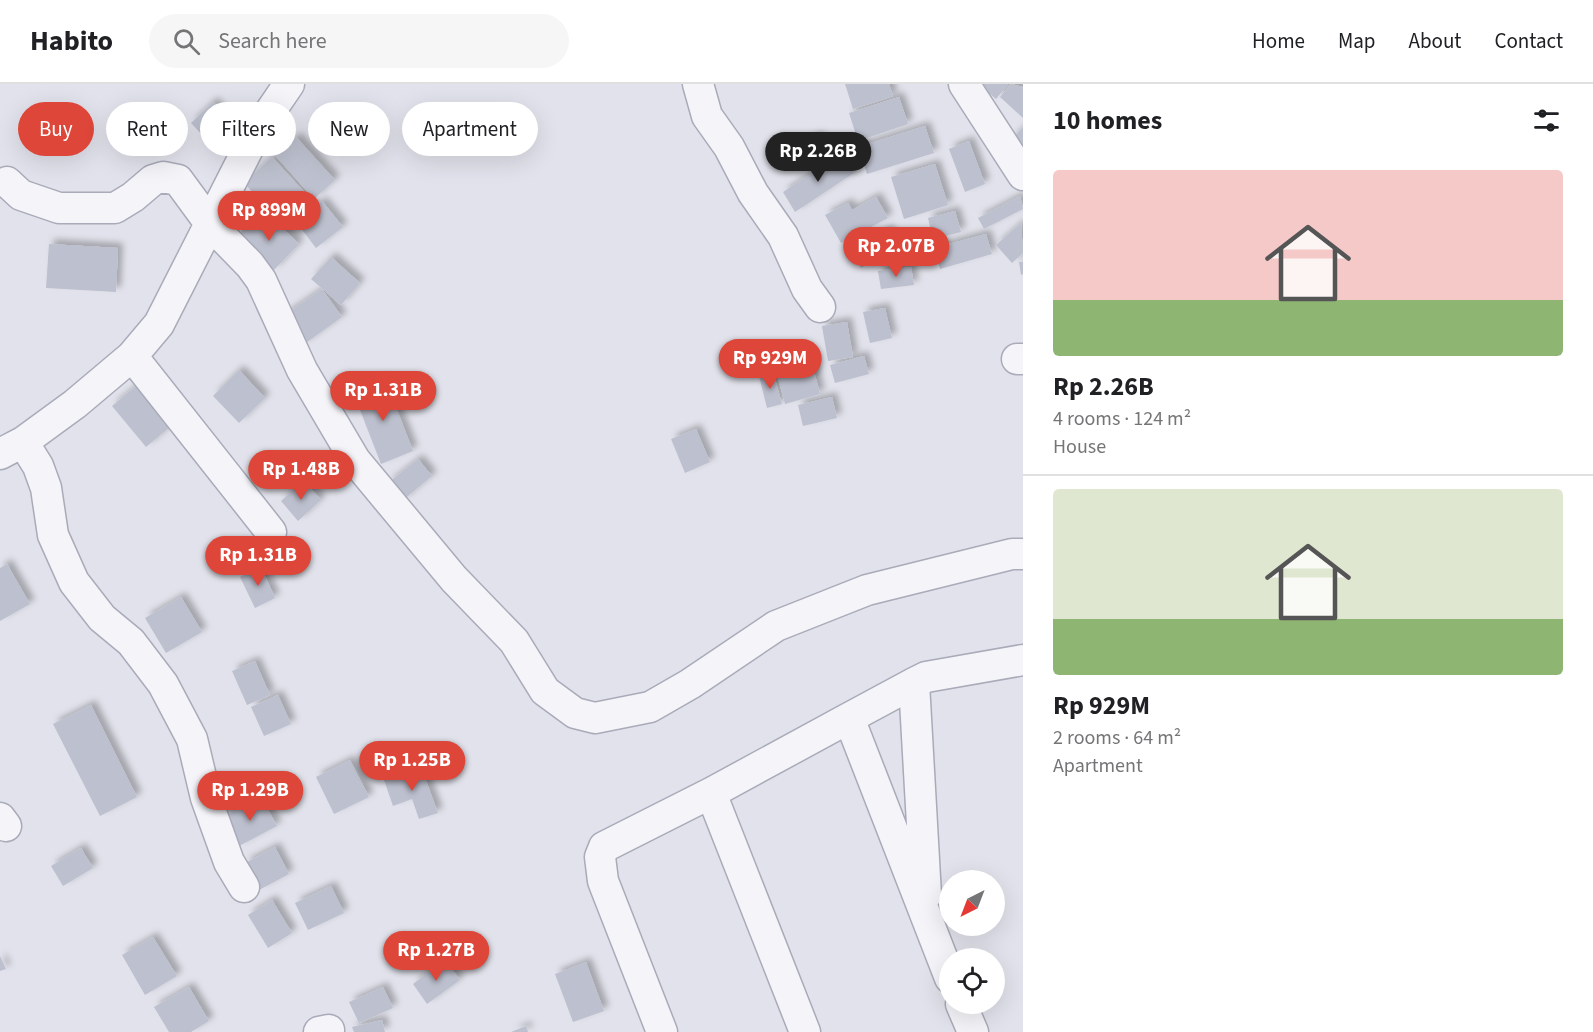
<!DOCTYPE html>
<html lang="en">
<head>
<meta charset="utf-8">
<style>
	:root { --surface:#fff; --page:#f6f6f6; --text:#202124; --muted:#757577; --line:#e0e0e0; --accent:#dd4638 }
	body { margin:0; font-family:"Source Sans 3",sans-serif; background:var(--page); color:var(--text); height:100vh; display:flex; flex-direction:column; font-size:22px; white-space:nowrap }
	* { box-sizing:border-box; margin:0 }
	p { font-size:20px; color:var(--muted) }
	.icon { flex:none; width:33px; height:33px; fill:none; stroke:currentColor; stroke-width:2; stroke-linecap:round; stroke-linejoin:round }
	.map { position:relative; flex:1; overflow:hidden }
	.sheet { display:flex; flex-direction:column; background:var(--surface); width:570px }
	.sheet>* { flex:none }
	.top-card { position:absolute; left:18px; top:18px; width:570px; height:54px; display:flex; gap:12px }
	.needle { width:39px; rotate:222deg }
	.fabs { position:absolute; left:939px; top:786px; display:grid; gap:12px }
	.fabs a { display:grid; place-items:center; width:66px; height:66px; border-radius:50%; background:var(--surface); box-shadow:0 6px 24px #0002; font-size:30px }
	.price { position:absolute; translate:-50% -51px; padding:0 14px; border-radius:21px; background:var(--accent); color:#fff; font-size:20px; line-height:39px; filter:drop-shadow(0 2px 3px #0008) }
	.price::after { content:''; position:absolute; left:50%; top:36px; width:18px; height:14px; margin-left:-9px; background:inherit; clip-path:polygon(0 0,100% 0,50% 100%) }
	.price.selected { background:#222; color:#fff }
	ul { padding:0; list-style:none }
	li { display:grid; align-content:center; gap:12px; height:318px; padding:0 30px }
	li+li { border-top:2px solid var(--line) }
	li span { display:grid; place-items:center; height:186px; border-radius:6px; color:#555 }
	li>.icon { margin-inline-start:auto }
	span .icon { width:108px; height:108px; fill:#fffc; stroke-width:1 }
	li b { font-size:26px }
	h2 { display:flex; justify-content:space-between; align-items:center; height:72px; padding:0 30px; font-size:26px }
	.pill { padding:0 21px; border-radius:27px; background:var(--surface); box-shadow:0 6px 24px #0002; font-size:21px; line-height:54px }
	.pill.selected { background:var(--accent); color:#fff }
	header { display:flex; align-items:center; gap:36px; box-sizing:border-box; height:84px; padding:0 30px; background:var(--surface); border-bottom:2px solid var(--line) }
	header strong { font-size:28px }
	nav { display:flex; gap:33px; margin-inline-start:auto; font-size:21px }
	.search { width:420px; height:54px; background:var(--page); display:flex; align-items:center; gap:15px; box-sizing:border-box; padding:0 21px; border-radius:33px; color:var(--muted); font-size:22px }
	main { display:flex; flex:1; min-height:0 }
	.map>svg:first-child { display:block }
	.building { fill:#bdc0ce; filter:url(#shadow) }
	.lines { fill:none; stroke-linecap:round; stroke-linejoin:round }
	.minor-casing { stroke:#a9abb9; stroke-width:33 }
	.minor { stroke:#f4f4f9; stroke-width:30 }
</style>
</head>
<body>
<header>
<strong>Habito</strong>
<div class="search"><svg class="icon" aria-label="search" viewBox="0 0 24 24"><circle cx="10" cy="10" r="6"/><path d="M15 15l6 6"/></svg>Search here</div>
<nav><a>Home</a><a>Map</a><a>About</a><a>Contact</a></nav>
</header>
<main>
<div class="map">
<svg width="1023" height="948" viewBox="0 0 1023 948">
	<defs>
		<filter id="shadow"><feDropShadow dx="5" dy="-5" stdDeviation="3" flood-color="#0004"/></filter>
	</defs>
	<rect width="100%" height="100%" fill="#e1e2eb"/>
	<!-- building -->
	<path class="building" d="M845 0H889L893 12 853 25Z
		M978 0H1008L996 15Z
		M1011 0 1023 3V34L1000 13Z
		M899 13 908 40 858 57 849 29Z
		M213 18 238 45 216 66 191 39Z
		M925 42 934 69 867 90 858 63Z
		M1023 43V73L1008 60Z
		M818 52 828 73 803 86 792 65Z
		M296 53 335 96 314 115 276 72Z
		M969 57 985 100 965 108 949 65Z
		M841 70 854 89 795 128 783 108Z
		M272 73 308 112 280 137 244 99Z
		M935 80 948 121 904 135 891 93Z
		M1020 112 1023 125 984 145 978 134Z
		M876 113 888 134 841 159 825 131 848 119 852 126Z
		M322 117 343 143 316 164 296 138Z
		M955 127 961 148 933 155 928 134Z
		M255 133 268 146 276 138 299 160 274 186 238 151Z
		M1021 139 1023 169 1012 179 996 161Z
		M888 145 898 164 861 184 851 165Z
		M986 150 992 170 940 185 934 164Z
		M49 160 118 164 116 208 46 204Z
		M331 173 360 199 341 221 311 195Z
		M1019 178H1023V190L1021 191Z
		M911 183 914 201 881 205 878 187Z
		M322 205 342 233 303 261 283 232Z
		M885 224 892 254 870 259 863 228Z
		M847 238 853 273 828 277 822 242Z
		M864 272 869 290 835 299 830 281Z
		M811 276 820 310 785 320 776 286Z
		M239 286 265 314 239 339 213 312Z
		M773 288 782 320 767 324 759 292Z
		M385 295 413 367 381 380 353 308Z
		M136 302 170 343 146 363 112 322Z
		M832 313 837 334 803 342 798 321Z
		M696 345 710 378 685 389 671 355Z
		M418 375 432 392 402 417 388 399Z
		M304 397 321 416 298 437 281 417Z
		M7 480 30 520 0 537V484Z
		M261 483 275 514 255 524 240 493Z
		M181 513 202 548 166 569 145 534Z
		M255 577 270 611 247 621 232 587Z
		M278 611 291 640 264 652 251 623Z
		M91 621 137 713 100 732 53 640Z
		M350 676 369 713 334 730 316 693Z
		M421 683 438 729 419 735 412 715 393 722 384 696Z
		M261 713 277 742 239 762 223 733Z
		M275 763 289 790 259 806 245 779Z
		M81 764 93 784 63 802 51 782Z
		M331 802 344 829 308 846 295 819Z
		M272 816 292 849 268 864 248 831Z
		M153 853 177 892 145 911 122 871Z
		M0 872 6 885 0 887Z
		M445 876 460 896 427 920 413 900Z
		M586 878 604 927 573 938 555 890Z
		M189 903 209 937 191 948H169L154 923Z
		M383 903 393 924 359 939 349 918Z
		M382 936 385 948H354L352 943Z
		M526 942 528 948H511Z"/>
	<g class="lines">
		<defs>
			<path id="minor" d="M698 0 707 32 729 63 753 109 783 152 807 205 820 223
				M964 0 1023 91
				M7 98 21 111 59 124H115L133 113 153 96 163 93 178 96 211 141 250 181 261 196 302 286 355 376 454 495 514 557 545 607 575 629 595 634 650 623 690 600 776 542 867 506 1012 470H1023
				M132 272 271 448
				M1017 275H1023
				M23 358 38 382 46 404 53 451 74 498 102 534 131 558 163 600 192 655 206 714 229 778 244 803
				M0 370 23 358 75 320 132 272 159 240 257 47 289 0
				M914 599 926 593 1023 576
				M849 634 914 599 926 811
				M711 709 805 948
				M0 734 6 742
				M961 920 973 948
				M319 948 329 946
				M662 948 603 797 600 773 604 763 711 709 849 634 950 894"/>
		</defs>
		<!-- minor casing -->
		<use href="#minor" class="minor-casing"/>
		<!-- minor -->
		<use href="#minor" class="minor"/>
	</g>
</svg>
<div class="fabs">
<a><svg class="needle" viewBox="-14 -14 28 28"><path d="M0-13l5 13h-10z" fill="#e53935"/><path d="M0 13l5-13h-10z" fill="#757577"/></svg></a>
<a><svg class="icon" aria-label="locate" viewBox="0 0 24 24"><circle cx="12" cy="12" r="6"/><path d="M12 2v4M12 18v4M2 12h4M18 12h4"/></svg></a>
</div>
<b class="price selected" style="left:818px;top:99px">Rp 2.26B</b>
<b class="price" style="left:269px;top:158px">Rp 899M</b>
<b class="price" style="left:896px;top:194px">Rp 2.07B</b>
<b class="price" style="left:770px;top:306px">Rp 929M</b>
<b class="price" style="left:383px;top:338px">Rp 1.31B</b>
<b class="price" style="left:301px;top:417px">Rp 1.48B</b>
<b class="price" style="left:258px;top:503px">Rp 1.31B</b>
<b class="price" style="left:412px;top:708px">Rp 1.25B</b>
<b class="price" style="left:250px;top:738px">Rp 1.29B</b>
<b class="price" style="left:436px;top:898px">Rp 1.27B</b>
<div class="top-card">
<a class="pill selected">Buy</a>
<a class="pill">Rent</a>
<a class="pill">Filters</a>
<a class="pill">New</a>
<a class="pill">Apartment</a>
</div>
</div>
<section class="sheet">
<h2>10 homes<svg class="icon" aria-label="filters" viewBox="0 0 24 24"><path d="M4 7h16M4 17h16"/><circle cx="9" cy="7" r="2"/><circle cx="15" cy="17" r="2"/></svg></h2>
<ul>
<li><span style="background:linear-gradient(#f6c9c9 70%,#8fb573 0)"><svg class="icon" aria-label="home" viewBox="0 0 24 24"><path d="M3 11l9-7 9 7M6 9v11h12V9"/></svg></span><div><b>Rp 2.26B</b><p>4 rooms · 124 m²</p><p>House</p></div></li>
<li><span style="background:linear-gradient(#dfe7d0 70%,#8fb573 0)"><svg class="icon" aria-label="home" viewBox="0 0 24 24"><path d="M3 11l9-7 9 7M6 9v11h12V9"/></svg></span><div><b>Rp 929M</b><p>2 rooms · 64 m²</p><p>Apartment</p></div></li>
</ul>
</section>
</main>
</body>
</html>
